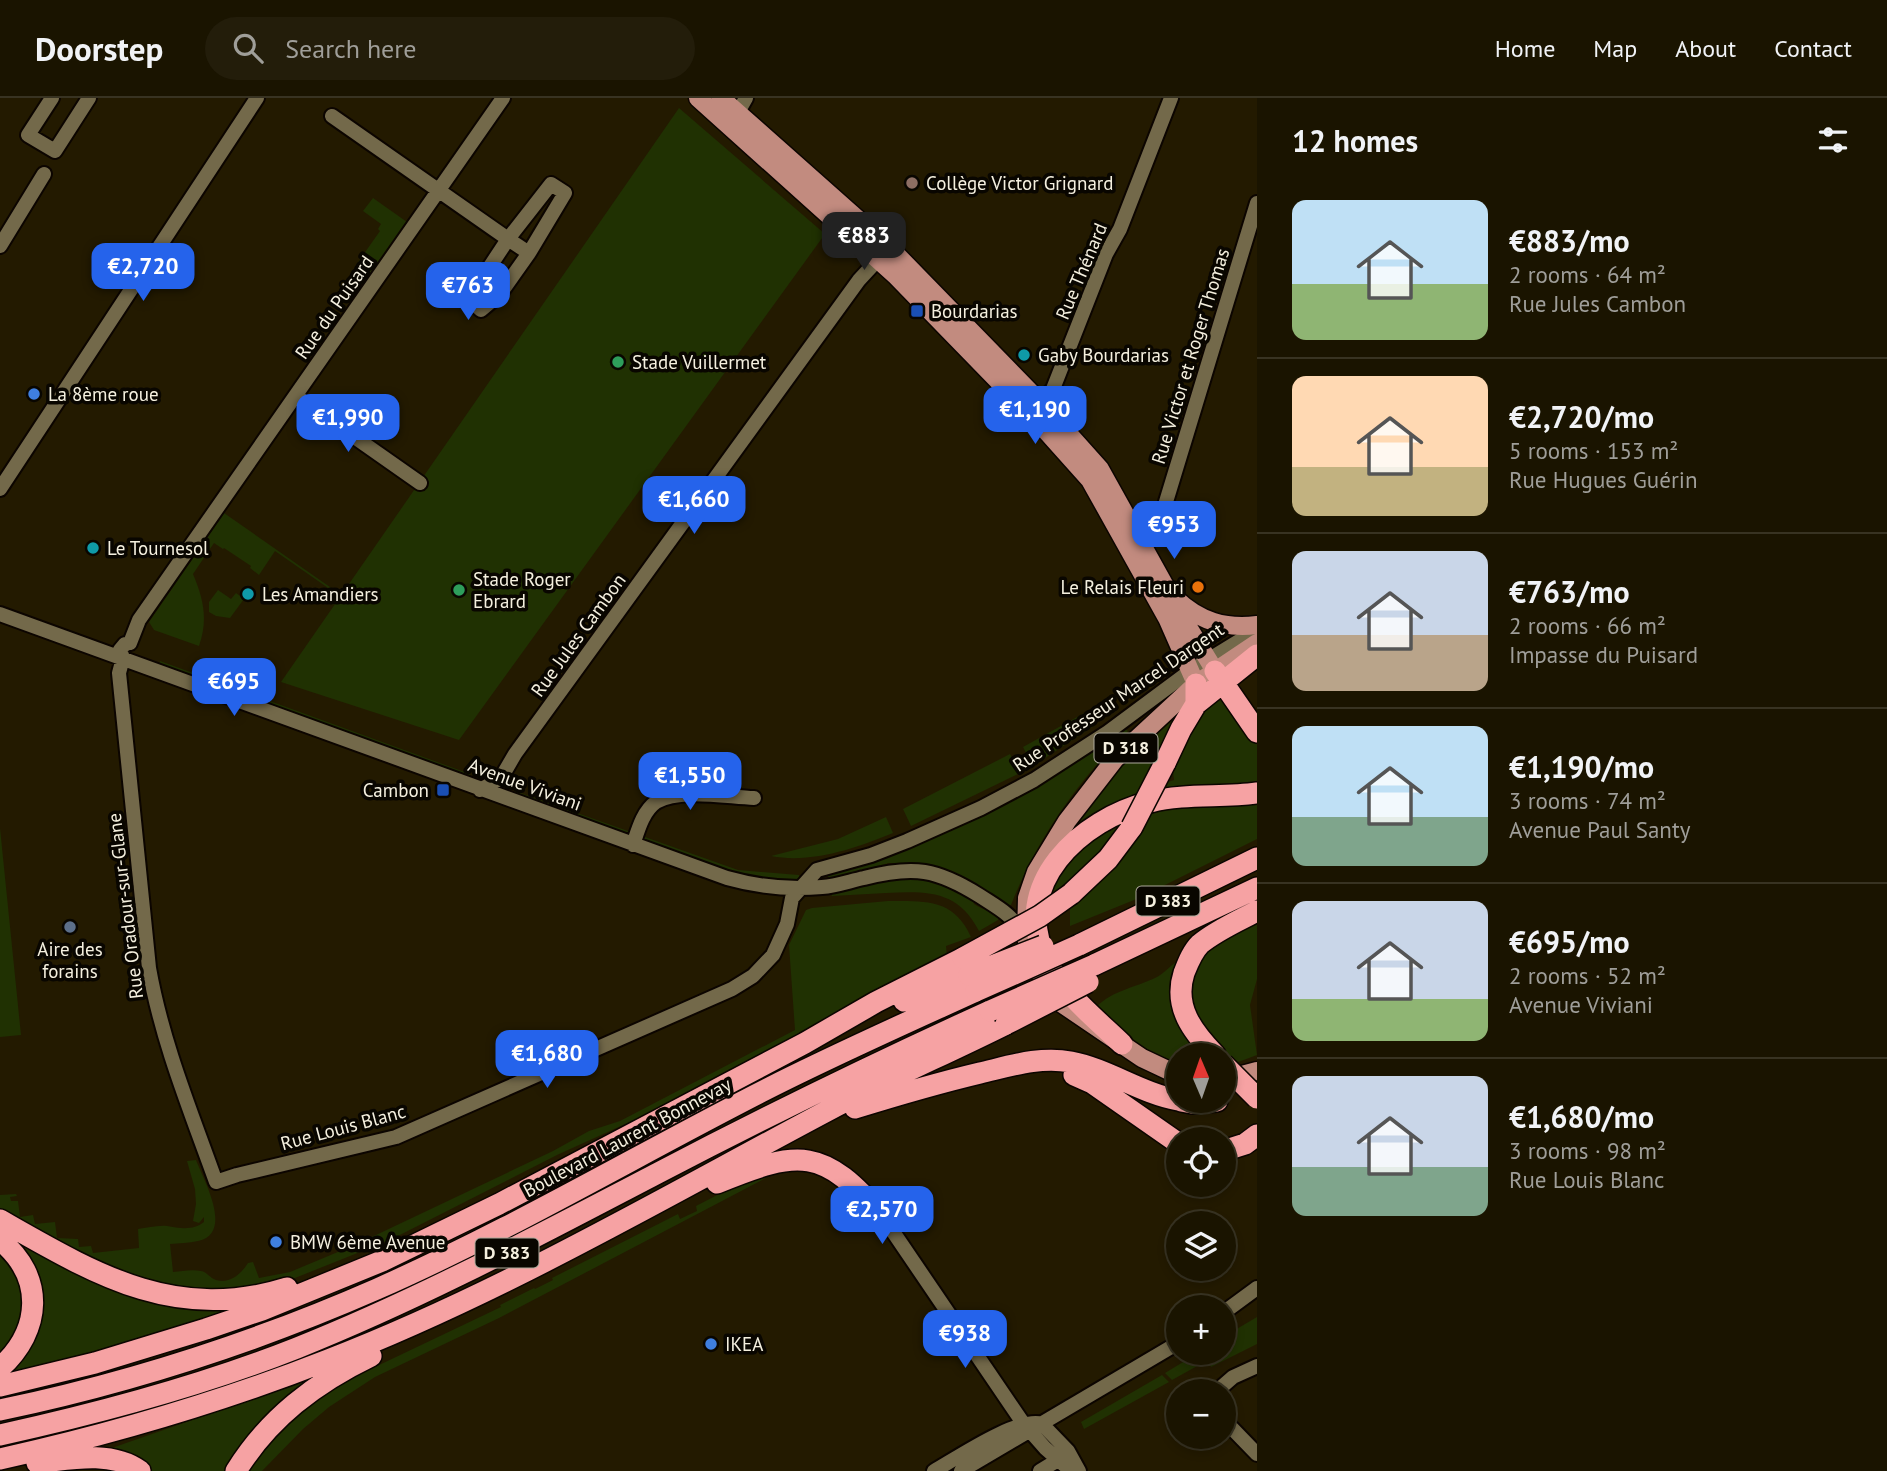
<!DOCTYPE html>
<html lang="en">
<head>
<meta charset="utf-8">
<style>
	:root { --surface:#1a1400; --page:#231d0a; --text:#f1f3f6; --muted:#9f9e99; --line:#383322; --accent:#2563eb }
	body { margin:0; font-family:"PT Sans",sans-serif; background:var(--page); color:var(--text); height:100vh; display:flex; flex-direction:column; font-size:26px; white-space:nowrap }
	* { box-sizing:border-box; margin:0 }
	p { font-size:23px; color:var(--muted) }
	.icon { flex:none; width:38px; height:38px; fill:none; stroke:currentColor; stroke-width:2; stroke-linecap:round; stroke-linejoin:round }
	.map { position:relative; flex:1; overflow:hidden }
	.details { display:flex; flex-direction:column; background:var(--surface); width:630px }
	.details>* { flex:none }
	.needle { width:46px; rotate:358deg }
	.tools { position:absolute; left:1166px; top:945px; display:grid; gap:14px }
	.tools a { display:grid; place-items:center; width:70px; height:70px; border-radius:50%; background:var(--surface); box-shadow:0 4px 10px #0003,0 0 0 2px var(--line); font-size:35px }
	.price { position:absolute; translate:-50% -60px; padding:0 16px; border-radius:14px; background:var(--accent); color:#fff; font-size:23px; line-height:46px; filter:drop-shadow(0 2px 4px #0008) }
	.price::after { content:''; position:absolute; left:50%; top:42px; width:21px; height:16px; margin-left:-10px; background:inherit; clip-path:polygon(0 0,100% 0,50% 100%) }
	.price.active { background:#222; color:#fff }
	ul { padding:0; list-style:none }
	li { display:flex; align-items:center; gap:21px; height:175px; padding:0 35px }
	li+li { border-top:2px solid var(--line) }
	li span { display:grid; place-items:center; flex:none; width:196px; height:140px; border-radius:14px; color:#555 }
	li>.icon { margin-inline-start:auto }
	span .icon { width:84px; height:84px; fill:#fffc; stroke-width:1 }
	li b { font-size:30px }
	h2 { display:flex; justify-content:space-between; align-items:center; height:84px; padding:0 35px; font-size:30px }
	header { display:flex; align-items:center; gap:42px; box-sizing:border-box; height:98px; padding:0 35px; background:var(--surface); border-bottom:2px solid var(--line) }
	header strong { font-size:33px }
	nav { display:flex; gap:38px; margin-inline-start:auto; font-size:24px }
	.search { width:490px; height:63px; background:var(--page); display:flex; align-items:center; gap:18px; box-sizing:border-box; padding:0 24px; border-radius:38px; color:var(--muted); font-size:26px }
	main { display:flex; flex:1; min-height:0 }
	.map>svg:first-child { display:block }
	.green { fill:#203102 }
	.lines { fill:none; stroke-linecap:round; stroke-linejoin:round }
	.minor-casing { stroke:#0c0500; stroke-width:18 }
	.major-casing { stroke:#0c0500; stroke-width:21 }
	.highway-casing { stroke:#0c0500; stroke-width:24 }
	.minor { stroke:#73694a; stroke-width:14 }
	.major { stroke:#c28b7f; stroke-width:18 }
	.highway { stroke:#f6a2a3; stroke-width:21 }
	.highway-bridge-casing { stroke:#0c0500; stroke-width:24; stroke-linecap:butt }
	.highway-bridge { stroke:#f6a2a3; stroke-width:21 }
	.education-dot { fill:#8d6e63; stroke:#090600; stroke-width:2.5 }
	.transit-dot { fill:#1a4fb4; stroke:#090600; stroke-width:2.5 }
	.culture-dot { fill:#0f9aa8; stroke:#090600; stroke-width:2.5 }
	.leisure-dot { fill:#2e9e5b; stroke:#090600; stroke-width:2.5 }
	.shop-dot { fill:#3f7fe0; stroke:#090600; stroke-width:2.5 }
	.food-dot { fill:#e8710a; stroke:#090600; stroke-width:2.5 }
	.service-dot { fill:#5c6f8a; stroke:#090600; stroke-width:2.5 }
	.labels { text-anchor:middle; stroke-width:7; stroke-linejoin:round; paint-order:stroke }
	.shield { fill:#090600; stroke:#aeaa9c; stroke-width:2 }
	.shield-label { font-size:18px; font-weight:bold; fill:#f5f0df }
	.poi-label { font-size:19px; fill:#f5f0df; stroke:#090600; text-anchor:start }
	.street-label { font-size:19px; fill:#f5f0df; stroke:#090600 }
</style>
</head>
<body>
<header>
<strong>Doorstep</strong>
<div class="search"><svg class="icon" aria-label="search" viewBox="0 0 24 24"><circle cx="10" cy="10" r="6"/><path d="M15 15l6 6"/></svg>Search here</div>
<nav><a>Home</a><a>Map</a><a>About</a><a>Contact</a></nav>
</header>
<main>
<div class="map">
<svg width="1257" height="1373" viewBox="0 0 1257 1373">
	<rect width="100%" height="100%" fill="#231a00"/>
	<!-- green -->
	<path class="green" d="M679 10 825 136 459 642 281 584Z
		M373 100 407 124 369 176 356 167 380 133 378 131 381 126 363 113Z
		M224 415 340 496 333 507 325 501 331 492 275 453 259 477 250 470 251 468 224 450 223 451 214 445 193 476C204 502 208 522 199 548L154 532 149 524Z
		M218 492 231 501 236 495 244 501 230 520 216 518 209 514V504Z
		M160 563 470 676 469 680 159 566Z
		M1217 599 1221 601 1244 634 1257 646V687L1160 693 1164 685 1174 682 1172 665 1191 626Z
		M1088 613 1095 627 1033 668 1023 649Z
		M1171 618 1177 621 1141 699 1064 744C1089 695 1130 654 1171 618Z
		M1121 628 1128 633C1078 683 1037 740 1011 807L1006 808 961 780 962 778 925 765H889L828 781V773L908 747Z
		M1010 656 1020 675 911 728 903 711Z
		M515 693 738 772 799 777V784L746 780 514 696Z
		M1257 700V741L1139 800 1070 828V805L1153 709Z
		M1132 715C1105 750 1077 780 1041 807L1069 754Z
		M886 719 893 735C857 750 811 766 771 758L838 741Z
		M0 730 21 937 0 939Z
		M906 778 943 784 972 800 974 806C984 813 990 811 999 817L998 822 979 833C958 792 927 793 886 795 868 796 850 797 832 798L831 795 892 779Z
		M888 803C924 803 954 800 971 839L946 848 947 859 645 1017 557 1057 390 1142 285 1184 205 1196 121 1176 0 1116V1097L16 1096 17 1098 10 1099 11 1103H18L20 1119 33 1117 35 1126 55 1124 57 1140 78 1141 79 1149 91 1148 93 1155 139 1150 138 1131C147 1130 158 1127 167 1128 179 1130 193 1133 204 1124V1119L199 1125 193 1123 196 1106 195 1091 187 1063 196 1062C204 1083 234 1135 198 1143 189 1145 179 1145 170 1146L173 1174C182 1173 192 1171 201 1173 207 1174 210 1180 216 1182 230 1186 241 1176 248 1165L253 1164 259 1180 290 1174 357 1146 553 1053 589 1033 620 1023 795 932 789 847 806 812 812 810Z
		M1257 823V881L1250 907 1257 957 1233 966 1207 938 1189 899 1191 876 1208 850Z
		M1180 862 1207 957H1178V968L1143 950 1093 913C1108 893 1135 890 1157 879 1166 874 1171 866 1180 862Z
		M785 1070 499 1220 375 1279 329 1309 303 1331 262 1373H248L266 1347 294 1319 333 1289 501 1209 500 1207 534 1190 535 1191 553 1182 552 1180 678 1116 680 1121 697 1113 696 1108 760 1075Z
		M0 1135 85 1174 244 1208 135 1243 7 1276 38 1228Z
		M0 1156C20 1174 28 1201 21 1228 17 1239 6 1251 0 1261Z
		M1257 1219V1246L1211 1269 1208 1262 1172 1282 1165 1275 1198 1255H1223V1239Z
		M321 1277 230 1373H151L146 1368 109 1351Z
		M1162 1277 1169 1284 1084 1331 1081 1324Z"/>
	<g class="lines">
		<defs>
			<path id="minor" d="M52 0 28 37 55 53 89 0
				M332 18 508 141 483 179 472 204 481 212 500 196 529 155 508 141 551 86 565 95 529 155
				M733 23 746 0
				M0 148 44 76
				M296 298 420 385
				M1034 311 1053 291 1106 156 1120 131 1171 0
				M0 391 257 0
				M1132 447 1141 441 1162 417 1257 105
				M0 516 727 780C759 789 789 792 822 789 836 788 850 783 864 780 914 767 937 771 980 798 1000 811 1011 816 1023 836
				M130 545 125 546 120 552 123 560 119 575 149 870C162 944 191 1014 216 1084L237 1077 396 1039 732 891 753 878 773 857 787 826 792 800 817 772 871 757 907 743 981 710 1034 682 1108 634 1190 573 1257 532
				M130 545 139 522 503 0
				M480 692 501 680 515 656 859 182 884 155
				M633 747C638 732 643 713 656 704 680 690 726 699 754 700
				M883 1119 1023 1325 1045 1350 1071 1373
				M1223 1215 1257 1190
				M1217 1293 1233 1279 1257 1268
				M1223 1321 1257 1356
				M934 1373C957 1360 1019 1318 1042 1326L1068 1353 1079 1373
				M961 1373 1178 1245
				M1040 1373 1058 1362"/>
			<path id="major" d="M698 0 895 177 1039 325 1090 382 1167 520 1196 586
				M721 0 889 149 1041 305 1100 371 1185 524 1215 573
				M1176 501C1199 523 1225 531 1257 527
				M1178 977 1142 960 1058 903 1036 869 1026 840 1027 800 1036 774 1067 723 1115 661 1196 586 1257 545
				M1223 982 1257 973"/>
			<path id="highway" d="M1215 573 1257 634
				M1196 606 1257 557
				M1165 665 1181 631 1196 606V586
				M1071 796 1108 761 1132 729
				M1079 847 1257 760
				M1094 867 1257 790
				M904 903 969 877
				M1122 946C1096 921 1064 896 1047 863 1008 787 1081 721 1150 704 1185 695 1222 700 1257 695
				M1215 957C1193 934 1173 909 1184 875 1188 865 1192 854 1200 846 1217 832 1238 823 1257 813
				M1074 977 1092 985 1178 1045
				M1181 1003 1192 1005 1217 1003
				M855 1010C897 997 938 985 980 975 1010 968 1040 958 1071 964 1108 971 1140 995 1178 1002
				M1223 1053 1245 1046 1257 1037
				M717 1085C800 1051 823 1049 883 1119
				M0 1122C95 1176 175 1225 287 1190
				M0 1142C45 1179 42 1232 0 1270
				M0 1288 95 1265 206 1231 262 1212 382 1163 499 1106 805 945 876 904 963 860
				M0 1312C129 1285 256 1244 377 1191 511 1132 637 1057 767 991 836 956 906 925 976 893
				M0 1337C100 1315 201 1288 297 1250 422 1200 539 1137 658 1075 767 1018 878 964 990 913
				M0 1361C112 1336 221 1304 328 1262 501 1195 663 1100 827 1013 885 982 946 956 1006 926
				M37 1365C69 1361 112 1352 140 1373
				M236 1373C269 1320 315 1285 371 1258"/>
		</defs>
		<!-- minor casing -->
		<use href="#minor" class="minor-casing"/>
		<!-- major casing -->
		<use href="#major" class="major-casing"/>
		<!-- highway casing -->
		<use href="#highway" class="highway-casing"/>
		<!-- minor -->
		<use href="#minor" class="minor"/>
		<!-- major -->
		<use href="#major" class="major"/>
		<!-- highway -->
		<use href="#highway" class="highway"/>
		<defs>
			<path id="highway-bridge" d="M1132 729 1165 665
				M963 860 1040 818 1071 796
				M969 877 1043 848
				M976 893 1079 847
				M990 913 1094 867
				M1006 926 1088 884
				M1223 966 1257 1000"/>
		</defs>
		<!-- highway-bridge casing -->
		<use href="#highway-bridge" class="highway-bridge-casing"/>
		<!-- highway-bridge -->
		<use href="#highway-bridge" class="highway-bridge"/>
	</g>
	<!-- markers -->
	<circle class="education-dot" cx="912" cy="85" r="7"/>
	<g class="transit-dot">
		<rect x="910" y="206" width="14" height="14" rx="3.5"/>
		<rect x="436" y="685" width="14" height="14" rx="3.5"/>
	</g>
	<g class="culture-dot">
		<circle cx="1024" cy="257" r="7"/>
		<circle cx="93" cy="450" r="7"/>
		<circle cx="248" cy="496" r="7"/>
	</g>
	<g class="leisure-dot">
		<circle cx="618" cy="264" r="7"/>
		<circle cx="459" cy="492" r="7"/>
	</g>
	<g class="shop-dot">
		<circle cx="34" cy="296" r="7"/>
		<circle cx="276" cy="1144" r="7"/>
		<circle cx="711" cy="1246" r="7"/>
	</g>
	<circle class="food-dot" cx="1198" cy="489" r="7"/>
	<circle class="service-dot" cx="70" cy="829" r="7"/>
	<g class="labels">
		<!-- shield labels -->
		<g class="shield">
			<rect x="1094.5" y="635.5" width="63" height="29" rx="5"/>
			<rect x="1136.5" y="788.5" width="63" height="29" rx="5"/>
			<rect x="475.5" y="1140.5" width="63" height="29" rx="5"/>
		</g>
		<g class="shield-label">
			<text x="1126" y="656">D 318</text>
			<text x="1168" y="809">D 383</text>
			<text x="507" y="1161">D 383</text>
		</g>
		<!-- poi labels -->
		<g class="poi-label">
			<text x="926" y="92">Collège Victor Grignard</text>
			<text x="931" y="220">Bourdarias</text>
			<text x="1038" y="264">Gaby Bourdarias</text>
			<text x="632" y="271">Stade Vuillermet</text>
			<text x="48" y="303">La 8ème roue</text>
			<text x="107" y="457">Le Tournesol</text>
			<text x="473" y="488">Stade Roger<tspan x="473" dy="22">Ebrard</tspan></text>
			<text x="1184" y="496" text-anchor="end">Le Relais Fleuri</text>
			<text x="262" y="503">Les Amandiers</text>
			<text x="429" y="699" text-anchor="end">Cambon</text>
			<text x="70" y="858" text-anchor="middle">Aire des<tspan x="70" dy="22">forains</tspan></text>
			<text x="290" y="1151">BMW 6ème Avenue</text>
			<text x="725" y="1253">IKEA</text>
		</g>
		<!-- street labels -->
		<g class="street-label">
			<text transform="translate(1081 173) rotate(-67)" y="7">Rue Thénard</text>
			<text transform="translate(334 209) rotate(-55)" y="7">Rue du Puisard</text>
			<text transform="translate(1190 258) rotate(-73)" y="7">Rue Victor et Roger Thomas</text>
			<text transform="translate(578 537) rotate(-54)" y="7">Rue Jules Cambon</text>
			<text transform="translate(1118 599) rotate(-34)" y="7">Rue Professeur Marcel Dargent</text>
			<text transform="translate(525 686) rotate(20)" y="7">Avenue Viviani</text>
			<text transform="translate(125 808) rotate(-97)" y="7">Rue Oradour-sur-Glane</text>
			<text transform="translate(343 1029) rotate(-15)" y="7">Rue Louis Blanc</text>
			<text transform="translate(627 1039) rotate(-28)" y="7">Boulevard Laurent Bonnevay</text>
		</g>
	</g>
</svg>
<div class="tools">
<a><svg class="needle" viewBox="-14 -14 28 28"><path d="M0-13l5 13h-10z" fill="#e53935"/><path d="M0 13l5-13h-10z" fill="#9f9e99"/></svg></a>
<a><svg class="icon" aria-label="locate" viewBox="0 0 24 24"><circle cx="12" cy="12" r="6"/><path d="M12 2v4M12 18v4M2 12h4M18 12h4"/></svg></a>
<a><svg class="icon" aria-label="layers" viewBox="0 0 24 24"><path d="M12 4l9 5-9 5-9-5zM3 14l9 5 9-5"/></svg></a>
<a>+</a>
<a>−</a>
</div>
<b class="price active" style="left:864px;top:174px">€883</b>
<b class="price" style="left:143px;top:205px">€2,720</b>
<b class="price" style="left:468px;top:224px">€763</b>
<b class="price" style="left:1035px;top:348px">€1,190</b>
<b class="price" style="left:348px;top:356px">€1,990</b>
<b class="price" style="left:694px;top:438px">€1,660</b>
<b class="price" style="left:1174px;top:463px">€953</b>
<b class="price" style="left:234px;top:620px">€695</b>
<b class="price" style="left:690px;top:714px">€1,550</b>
<b class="price" style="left:547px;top:992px">€1,680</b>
<b class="price" style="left:882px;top:1148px">€2,570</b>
<b class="price" style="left:965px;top:1272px">€938</b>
</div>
<section class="details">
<h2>12 homes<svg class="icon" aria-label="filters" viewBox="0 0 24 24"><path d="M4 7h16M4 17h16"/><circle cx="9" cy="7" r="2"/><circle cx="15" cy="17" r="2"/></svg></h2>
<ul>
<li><span style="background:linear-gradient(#bfe0f5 60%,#8fb573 0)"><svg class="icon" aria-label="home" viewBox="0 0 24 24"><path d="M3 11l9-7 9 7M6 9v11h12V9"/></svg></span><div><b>€883/mo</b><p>2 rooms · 64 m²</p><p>Rue Jules Cambon</p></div></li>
<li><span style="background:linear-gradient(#ffd9b3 65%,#c2b280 0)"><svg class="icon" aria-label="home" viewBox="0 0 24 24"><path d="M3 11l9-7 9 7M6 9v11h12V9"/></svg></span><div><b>€2,720/mo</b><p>5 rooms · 153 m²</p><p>Rue Hugues Guérin</p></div></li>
<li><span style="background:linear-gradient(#c9d6e8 60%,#b9a48a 0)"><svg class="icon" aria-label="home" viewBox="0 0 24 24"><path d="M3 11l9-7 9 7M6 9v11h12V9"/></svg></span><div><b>€763/mo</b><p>2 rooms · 66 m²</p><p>Impasse du Puisard</p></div></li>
<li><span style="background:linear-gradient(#bfe0f5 65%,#7fa58c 0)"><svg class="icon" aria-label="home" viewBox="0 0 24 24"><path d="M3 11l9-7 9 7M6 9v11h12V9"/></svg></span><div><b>€1,190/mo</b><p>3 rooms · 74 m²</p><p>Avenue Paul Santy</p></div></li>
<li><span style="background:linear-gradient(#c9d6e8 70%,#8fb573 0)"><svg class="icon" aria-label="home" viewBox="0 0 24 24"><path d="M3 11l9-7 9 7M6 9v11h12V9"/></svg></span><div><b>€695/mo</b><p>2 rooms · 52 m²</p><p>Avenue Viviani</p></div></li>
<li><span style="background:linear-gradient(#c9d6e8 65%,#7fa58c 0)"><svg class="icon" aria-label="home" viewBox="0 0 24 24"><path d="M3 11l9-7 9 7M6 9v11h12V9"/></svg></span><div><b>€1,680/mo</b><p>3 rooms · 98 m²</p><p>Rue Louis Blanc</p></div></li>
</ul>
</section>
</main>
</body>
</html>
